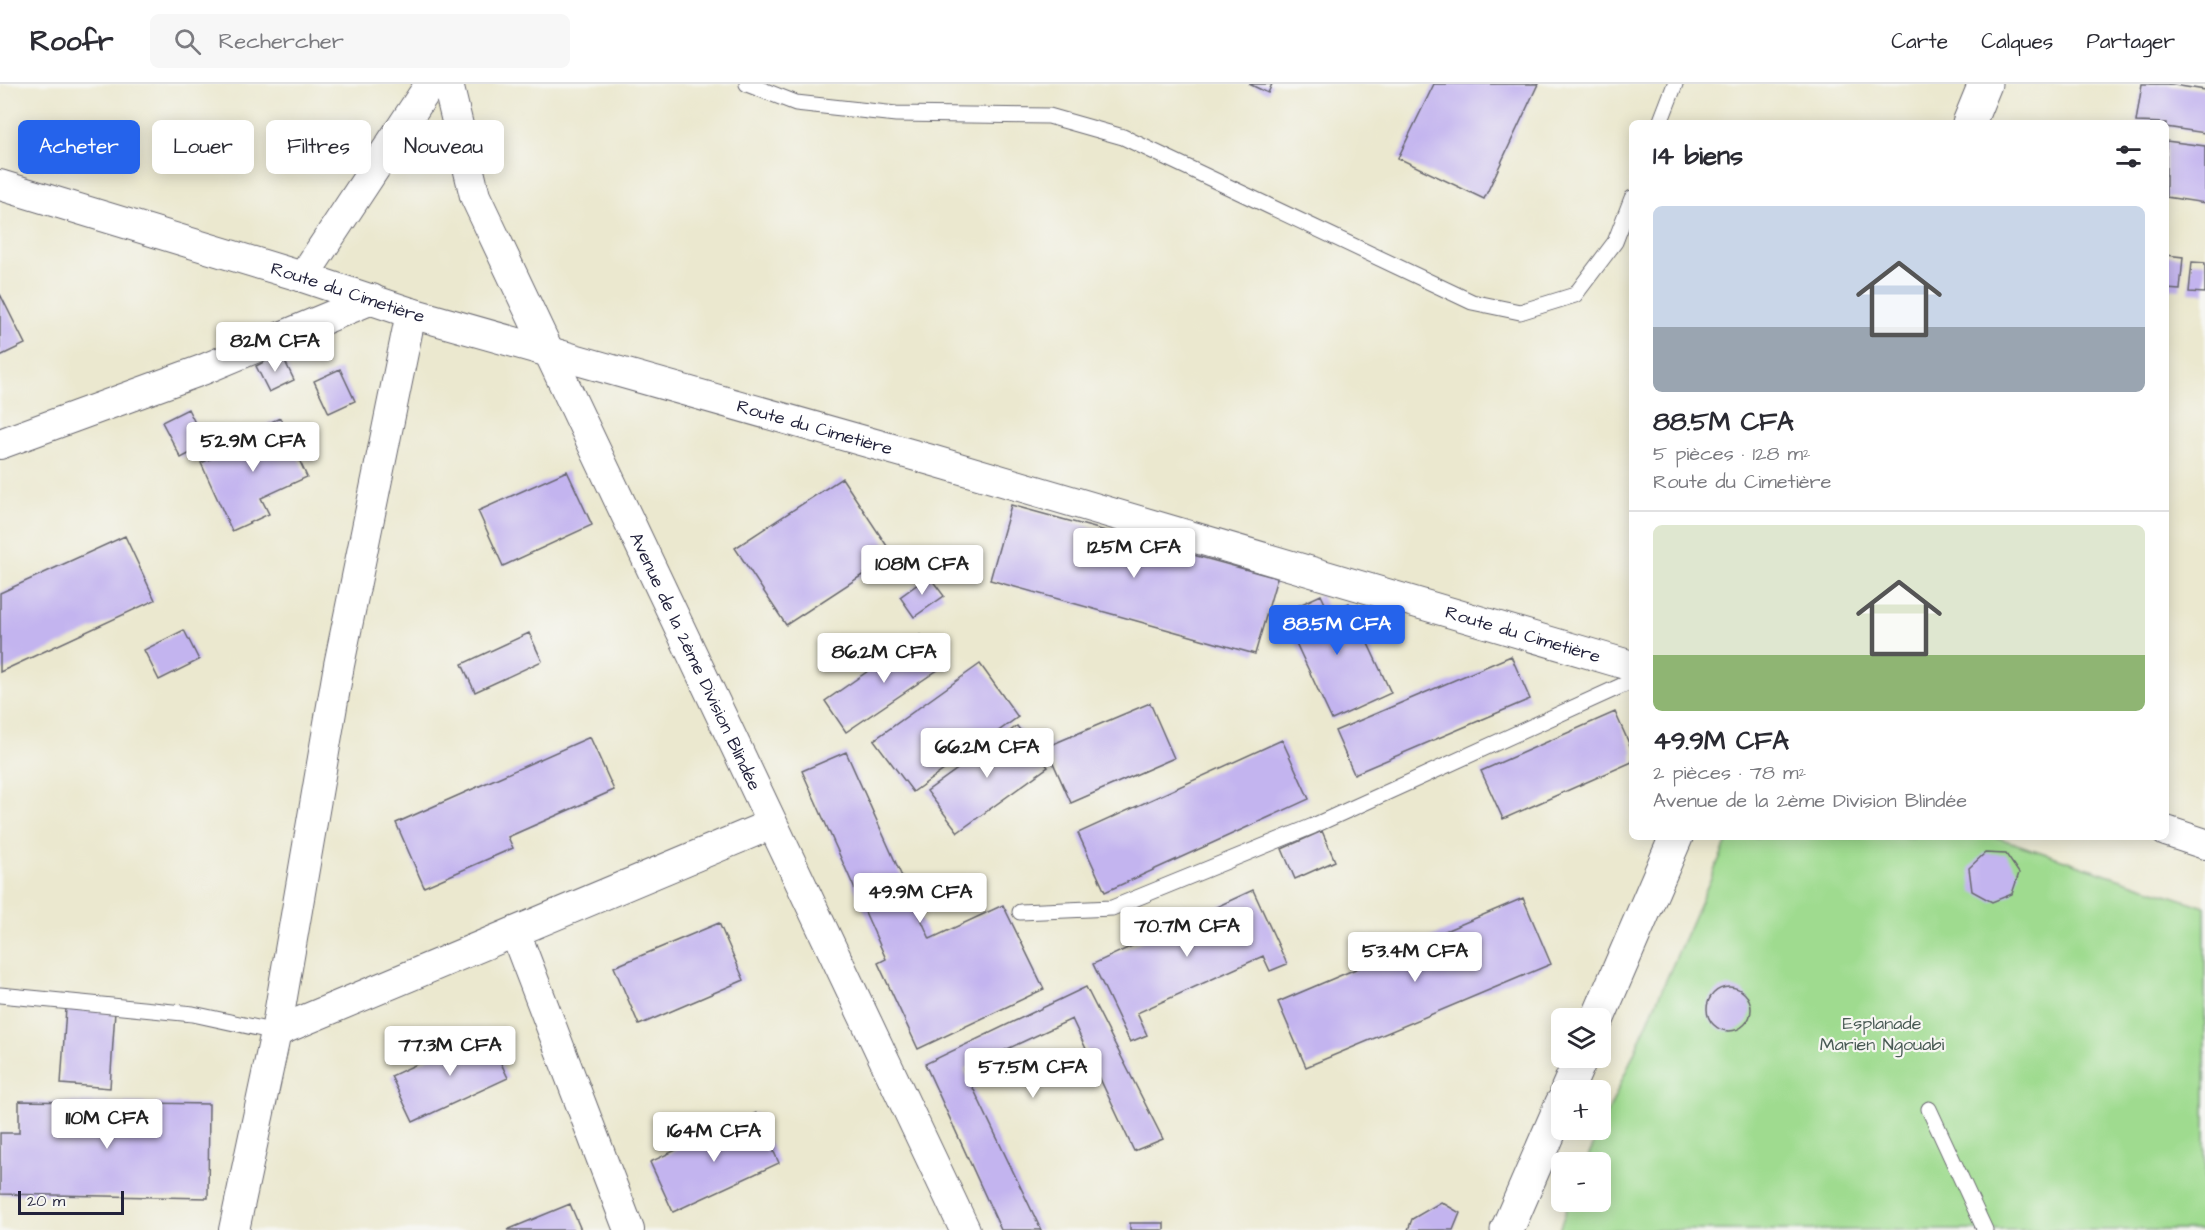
<!DOCTYPE html>
<html lang="fr">
<head>
<meta charset="utf-8">
<style>
	:root { --surface:#fff; --page:#f7f7f7; --text:#2b2b33; --muted:#7c7c81; --line:#e1e1e2; --accent:#2563eb }
	body { margin:0; font-family:"Architects Daughter",sans-serif; background:var(--page); color:var(--text); height:100vh; display:flex; flex-direction:column; font-size:22px; white-space:nowrap }
	* { box-sizing:border-box; margin:0 }
	p { font-size:20px; color:var(--muted) }
	.icon { flex:none; width:33px; height:33px; fill:none; stroke:currentColor; stroke-width:2; stroke-linecap:round; stroke-linejoin:round }
	.map { position:relative; flex:1; overflow:hidden }
	.side { position:absolute; left:1629px; top:36px; width:540px; height:720px; display:flex; flex-direction:column; background:var(--surface); border-radius:9px; box-shadow:0 3px 15px #0003 }
	.side>* { flex:none }
	.banner { position:absolute; left:18px; top:36px; width:570px; height:54px; display:flex; gap:12px }
	.tools { position:absolute; left:1551px; top:924px; display:grid; gap:12px }
	.tools a { display:grid; place-items:center; width:60px; height:60px; border-radius:9px; background:var(--surface); box-shadow:0 3px 15px #0003; font-size:30px }
	.scale { position:absolute; left:18px; bottom:15px; width:106px; box-sizing:border-box; padding-left:6px; border:3px solid #22223b; border-top:0; font-size:16px; line-height:21px; white-space:nowrap; color:#22223b; -webkit-text-stroke:4px #f6f6f2; paint-order:stroke }
	.price { position:absolute; translate:-50% -51px; padding:0 14px; border-radius:6px; background:#fff; color:#222; font-size:20px; line-height:39px; filter:drop-shadow(0 2px 3px #0008) }
	.price::after { content:''; position:absolute; left:50%; top:36px; width:18px; height:14px; margin-left:-9px; background:inherit; clip-path:polygon(0 0,100% 0,50% 100%) }
	.price.current { background:var(--accent); color:#fff }
	ul { padding:0; list-style:none }
	li { display:grid; align-content:center; gap:12px; height:318px; padding:0 24px }
	li+li { border-top:2px solid var(--line) }
	li span { display:grid; place-items:center; height:186px; border-radius:9px; color:#555 }
	li>.icon { margin-inline-start:auto }
	span .icon { width:108px; height:108px; fill:#fffc; stroke-width:1 }
	li b { font-size:26px }
	h2 { display:flex; justify-content:space-between; align-items:center; height:72px; padding:0 24px; font-size:26px }
	.tag { padding:0 21px; border-radius:9px; background:var(--surface); box-shadow:0 3px 15px #0003; font-size:21px; line-height:54px }
	.tag.current { background:var(--accent); color:#fff }
	header { display:flex; align-items:center; gap:36px; box-sizing:border-box; height:84px; padding:0 30px; background:var(--surface); border-bottom:2px solid var(--line) }
	header strong { font-size:28px }
	nav { display:flex; gap:33px; margin-inline-start:auto; font-size:21px }
	.search { width:420px; height:54px; background:var(--page); display:flex; align-items:center; gap:15px; box-sizing:border-box; padding:0 21px; border-radius:9px; color:var(--muted); font-size:22px }
	.map>svg:first-child { display:block }
	.green { fill:#9fdb8f; stroke:#607e65; stroke-width:1.5 }
	.building { fill:#c3b4ef }
	.lines { fill:none; stroke-linecap:round; stroke-linejoin:round }
	.service-casing { stroke:#68676f; stroke-width:17 }
	.minor-casing { stroke:#68676f; stroke-width:32 }
	.tertiary-casing { stroke:#68676f; stroke-width:35 }
	.service { stroke:#fff; stroke-width:15 }
	.minor { stroke:#fff; stroke-width:30 }
	.tertiary { stroke:#fff; stroke-width:33 }
	.labels { text-anchor:middle; stroke-width:4.5; stroke-linejoin:round; paint-order:stroke }
	.street-label { font-size:18px; fill:#22223b; stroke:#f6f6f2 }
	.park-label { font-size:18px; fill:#485a54; stroke:#f6f6f2 }
</style>
</head>
<body>
<header>
<strong>Roofr</strong>
<div class="search"><svg class="icon" aria-label="search" viewBox="0 0 24 24"><circle cx="10" cy="10" r="6"/><path d="M15 15l6 6"/></svg>Rechercher</div>
<nav><a>Carte</a><a>Calques</a><a>Partager</a></nav>
</header>
<div class="map">
<svg width="2205" height="1146" viewBox="0 0 2205 1146">
	<rect width="100%" height="100%" fill="#f6f6f2"/>
	<filter id="ink" filterUnits="userSpaceOnUse"><feTurbulence type="fractalNoise" baseFrequency=".0167" numOctaves="2"/><feDisplacementMap in="SourceGraphic" scale="12" xChannelSelector="R" yChannelSelector="G"/><feConvolveMatrix kernelMatrix="1 2 1 2 8 2 1 2 1" color-interpolation-filters="sRGB"/></filter>
	<filter id="wash" filterUnits="userSpaceOnUse"><feTurbulence type="fractalNoise" baseFrequency=".008" numOctaves="4" result="noise"/><feDisplacementMap in="SourceGraphic" scale="24" xChannelSelector="R" yChannelSelector="G"/><feGaussianBlur stdDeviation="1.35" result="paint"/><feColorMatrix in="noise" values="0 0 0 0 0 0 0 0 0 0 0 0 0 0 0 0 0 1.4 0 .05"/><feComposite in="paint" operator="in"/></filter>
	<g filter="url(#wash)">
		<rect width="100%" height="100%" fill="#ebe8cf"/>
		<!-- green -->
		<path class="green" d="M1729 753H1996L2205 823V1146H1559L1569 1118H1600V1078H1586Z"/>
		<g id="blocks">
			<!-- building -->
			<path class="building" d="M1249 0H1272L1268 9Z
				M1434 0H1538L1484 115 1398 74Z
				M2142 0H2167L2205 6V49L2166 43V39L2136 38Z
				M2166 57 2205 62V119L2166 113Z
				M2166 171 2183 173 2180 206 2166 205Z
				M2192 178 2205 179V209L2189 208Z
				M0 210 25 260 0 272Z
				M281 269 294 296 269 308 256 282Z
				M340 285 355 317 329 329 314 297Z
				M188 325 206 361 181 374 162 338Z
				M280 334 307 393 261 414 269 430 232 447 201 379 235 364 231 356Z
				M567 387 592 441 503 482 478 427Z
				M842 394 893 471 786 541 735 464Z
				M1011 421 1277 494 1255 570 990 496Z
				M125 452 155 516 0 588V509Z
				M929 492 944 512 914 533 900 513Z
				M1321 511 1329 528 1349 519 1391 609 1332 636 1282 529Z
				M184 546 199 576 159 596 144 566Z
				M529 549 542 577 475 608 462 580Z
				M920 551 942 583 846 648 825 617Z
				M1511 572 1530 615 1354 690 1335 647Z
				M980 580 1018 633 913 708 874 656Z
				M1150 619 1174 674 1071 719 1046 663Z
				M1615 628 1632 666V678L1503 735 1481 687Z
				M1017 642 1048 683 958 748 927 707Z
				M590 653 614 706 508 753 513 764 424 803 396 739Z
				M1282 656 1309 715 1105 808 1078 749Z
				M846 668 930 855 1003 821 1044 905 918 965 878 879 886 875 802 687Z
				M1322 747 1335 777 1295 795 1282 765Z
				M1985 769 2006 770 2019 789 2012 810 1992 818 1972 807 1969 784Z
				M1253 806 1287 880 1270 887 1263 872 1137 929 1147 951 1130 958 1093 880Z
				M1523 814 1551 880 1306 983 1278 918Z
				M719 839 744 896 639 941 614 883Z
				M1707 925a22 22 0 1 1 44 0a22 22 0 1 1-44 0Z
				M1086 903 1163 1055 1134 1067 1072 935 964 985 1041 1146H1001L925 980Z
				M66 924 115 927 110 1004 61 1000Z
				M486 948 508 994 413 1038 391 992Z
				M19 1017 209 1020 208 1114 0 1110V1049H19Z
				M756 1029 779 1079 673 1128 650 1078Z
				M1441 1118 1460 1129 1453 1146H1408L1412 1135Z
				M570 1120 581 1146H507Z
				M1130 1139H1164V1146H1130Z"/>
		</g>
	</g>
	<g filter="url(#ink)">
		<use href="#blocks" fill-opacity="0" stroke="#68676f" stroke-width="1.5"/>
		<g class="lines">
			<defs>
				<path id="service" d="M747 0 796 19 896 30 1049 32 1123 53 1472 218 1520 228 1575 211 1615 158 1632 114
					M1660 39 1675 0
					M1020 828 1112 824 1313 742 1632 597
					M0 911 193 930 276 948
					M1929 1025 1985 1146"/>
				<g id="minor">
					<path id="s1" d="M448 0 475 112 965 1146"/>
					<path id="s2" d="M0 101 303 193 411 229 931 376 1632 582"/>
					<path d="M303 193 427 5 435 0"/>
					<path d="M0 360 202 286 372 215"/>
					<path d="M2166 747 2205 760"/>
					<path d="M515 848 629 1146"/>
					<path d="M276 948 772 740"/>
					<path d="M234 1146 276 948 339 581 411 229"/>
				</g>
				<path id="tertiary" d="M1969 39 1985 0
					M1598 934 1676 753
					M1567 1006 1581 974
					M1507 1146 1562 1019"/>
			</defs>
			<!-- service casing -->
			<use href="#service" class="service-casing"/>
			<!-- minor casing -->
			<use href="#minor" class="minor-casing"/>
			<!-- tertiary casing -->
			<use href="#tertiary" class="tertiary-casing"/>
			<!-- service -->
			<use href="#service" class="service"/>
			<!-- minor -->
			<use href="#minor" class="minor"/>
			<!-- tertiary -->
			<use href="#tertiary" class="tertiary"/>
		</g>
	</g>
	<g class="labels">
		<!-- street labels -->
		<g class="street-label">
			<text dy="6" stroke="none"><textPath href="#s2" startOffset="364">Route du Cimetière</textPath></text>
			<text dy="6" stroke="none"><textPath href="#s2" startOffset="850">Route du Cimetière</textPath></text>
			<text dy="6" stroke="none"><textPath href="#s2" startOffset="1588">Route du Cimetière</textPath></text>
			<text dy="6" stroke="none"><textPath href="#s1" startOffset="630">Avenue de la 2ème Division Blindée</textPath></text>
		</g>
		<!-- park labels -->
		<g class="park-label">
			<text x="1882" y="945">Esplanade<tspan x="1882" dy="21">Marien Ngouabi</tspan></text>
		</g>
	</g>
</svg>
<div class="tools">
<a><svg class="icon" aria-label="layers" viewBox="0 0 24 24"><path d="M12 4l9 5-9 5-9-5zM3 14l9 5 9-5"/></svg></a>
<a>+</a>
<a>−</a>
</div>
<div class="scale">20 m</div>
<b class="price" style="left:275px;top:289px">82M CFA</b>
<b class="price" style="left:253px;top:389px">52.9M CFA</b>
<b class="price" style="left:1134px;top:495px">125M CFA</b>
<b class="price" style="left:922px;top:512px">108M CFA</b>
<b class="price current" style="left:1337px;top:572px">88.5M CFA</b>
<b class="price" style="left:884px;top:600px">86.2M CFA</b>
<b class="price" style="left:987px;top:695px">66.2M CFA</b>
<b class="price" style="left:920px;top:840px">49.9M CFA</b>
<b class="price" style="left:1187px;top:874px">70.7M CFA</b>
<b class="price" style="left:1415px;top:899px">53.4M CFA</b>
<b class="price" style="left:450px;top:993px">77.3M CFA</b>
<b class="price" style="left:1033px;top:1015px">57.5M CFA</b>
<b class="price" style="left:107px;top:1066px">110M CFA</b>
<b class="price" style="left:714px;top:1079px">164M CFA</b>
<div class="banner">
<a class="tag current">Acheter</a>
<a class="tag">Louer</a>
<a class="tag">Filtres</a>
<a class="tag">Nouveau</a>
</div>
<section class="side">
<h2>14 biens<svg class="icon" aria-label="filters" viewBox="0 0 24 24"><path d="M4 7h16M4 17h16"/><circle cx="9" cy="7" r="2"/><circle cx="15" cy="17" r="2"/></svg></h2>
<ul>
<li><span style="background:linear-gradient(#c9d6e8 65%,#9aa5b1 0)"><svg class="icon" aria-label="home" viewBox="0 0 24 24"><path d="M3 11l9-7 9 7M6 9v11h12V9"/></svg></span><div><b>88.5M CFA</b><p>5 pièces · 128 m²</p><p>Route du Cimetière</p></div></li>
<li><span style="background:linear-gradient(#dfe7d0 70%,#8fb573 0)"><svg class="icon" aria-label="home" viewBox="0 0 24 24"><path d="M3 11l9-7 9 7M6 9v11h12V9"/></svg></span><div><b>49.9M CFA</b><p>2 pièces · 78 m²</p><p>Avenue de la 2ème Division Blindée</p></div></li>
</ul>
</section>
</div>
</body>
</html>
